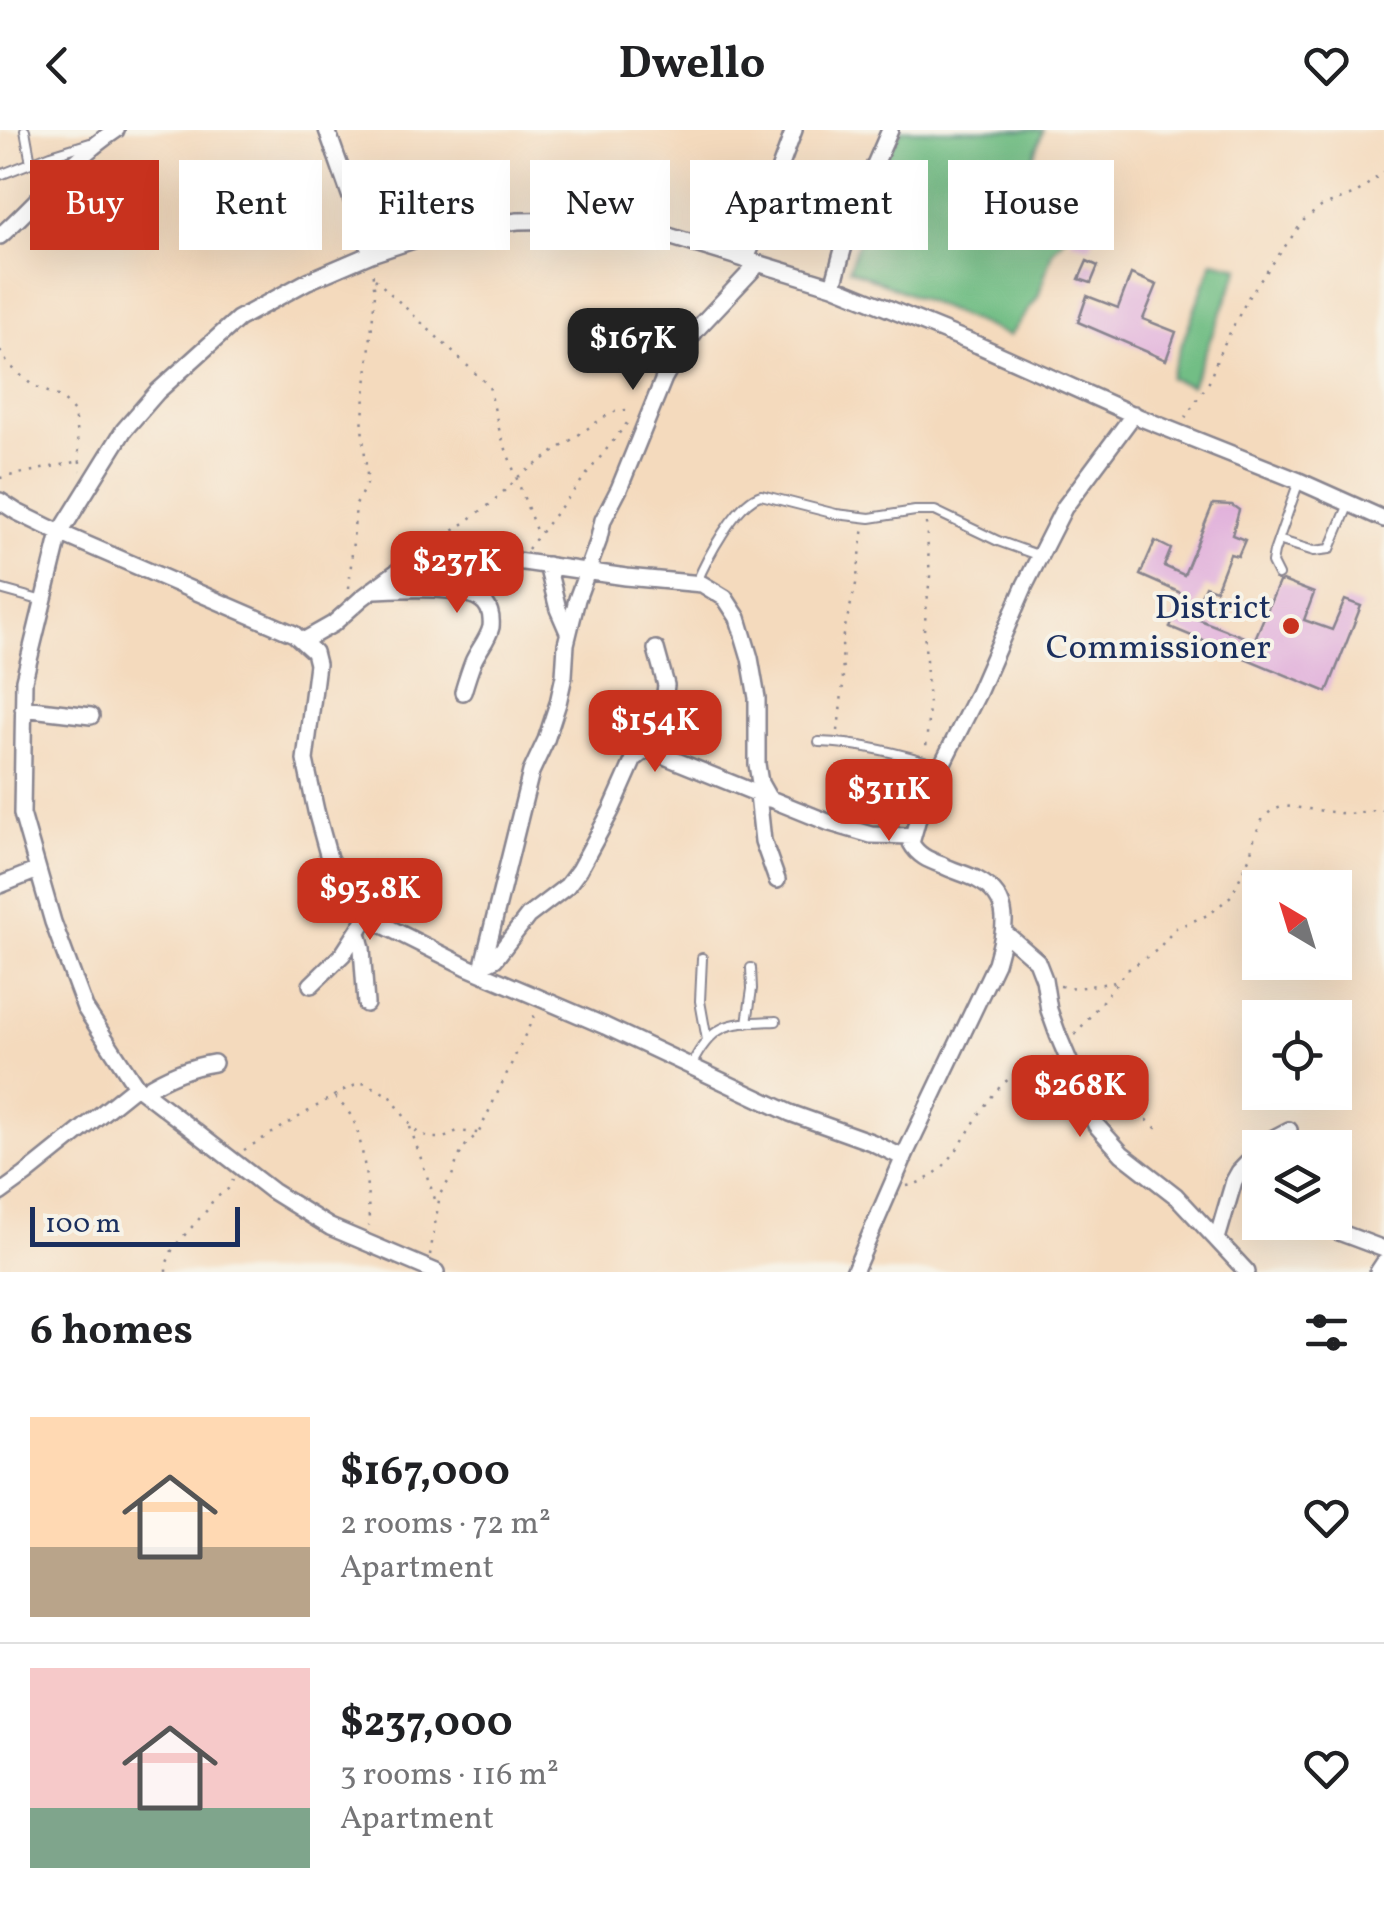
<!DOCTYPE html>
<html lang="en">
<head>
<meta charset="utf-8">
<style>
	:root { --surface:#fff; --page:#f2f2f2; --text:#202124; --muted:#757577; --line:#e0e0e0; --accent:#c8321e }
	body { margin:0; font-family:Vollkorn,serif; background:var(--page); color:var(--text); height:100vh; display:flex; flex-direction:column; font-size:38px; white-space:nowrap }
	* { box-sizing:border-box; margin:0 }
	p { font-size:32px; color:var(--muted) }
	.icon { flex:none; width:55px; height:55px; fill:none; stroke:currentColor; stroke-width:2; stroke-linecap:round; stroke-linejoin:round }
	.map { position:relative; height:1142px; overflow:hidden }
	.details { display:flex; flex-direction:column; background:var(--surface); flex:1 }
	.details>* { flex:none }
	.banner { position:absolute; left:30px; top:30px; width:1325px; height:90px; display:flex; gap:20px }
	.needle { width:65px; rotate:322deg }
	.tools { position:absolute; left:1242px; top:740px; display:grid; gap:20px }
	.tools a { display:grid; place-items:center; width:110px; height:110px; border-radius:0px; background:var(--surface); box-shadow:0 10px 40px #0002; font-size:50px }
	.scale { position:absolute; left:30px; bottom:25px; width:210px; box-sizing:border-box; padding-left:10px; border:5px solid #1b2f5e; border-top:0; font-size:28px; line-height:35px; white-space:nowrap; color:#1b2f5e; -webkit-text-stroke:8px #f7f3e8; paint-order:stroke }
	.price { position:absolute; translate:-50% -85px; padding:0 22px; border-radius:20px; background:var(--accent); color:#fff; font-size:32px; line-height:65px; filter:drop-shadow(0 2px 5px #0008) }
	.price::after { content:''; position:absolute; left:50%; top:60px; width:30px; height:22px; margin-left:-15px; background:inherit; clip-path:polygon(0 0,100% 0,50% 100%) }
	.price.active { background:#222; color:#fff }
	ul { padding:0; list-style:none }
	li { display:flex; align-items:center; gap:30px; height:250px; padding:0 30px }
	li+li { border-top:2px solid var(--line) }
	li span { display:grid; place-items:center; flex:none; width:280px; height:200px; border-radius:0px; color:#555 }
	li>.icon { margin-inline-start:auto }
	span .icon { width:120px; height:120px; fill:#fffc; stroke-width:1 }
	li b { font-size:42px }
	h2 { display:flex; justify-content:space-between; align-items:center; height:120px; padding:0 30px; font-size:42px }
	.pill { padding:0 35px; border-radius:0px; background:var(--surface); box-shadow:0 10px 40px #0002; font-size:35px; line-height:90px }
	.pill.active { background:var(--accent); color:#fff }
	header { display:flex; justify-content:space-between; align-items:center; height:130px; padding:0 30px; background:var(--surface); font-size:45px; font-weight:700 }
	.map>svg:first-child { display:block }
	.forest { fill:#72be85; stroke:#467672; stroke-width:2.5 }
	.building { fill:#e1b1db }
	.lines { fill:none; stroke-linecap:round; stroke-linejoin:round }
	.lane-casing { stroke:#88848e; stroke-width:12 }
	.street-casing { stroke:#88848e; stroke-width:20 }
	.path { stroke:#88848e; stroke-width:2.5; stroke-dasharray:2.5 8; stroke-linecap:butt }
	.lane { stroke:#fff; stroke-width:8 }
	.street { stroke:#fff; stroke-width:15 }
	.poi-dot { fill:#c8321e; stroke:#f7f3e8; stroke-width:4 }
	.labels { text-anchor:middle; stroke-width:8; stroke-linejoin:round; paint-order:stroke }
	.poi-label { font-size:35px; fill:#1b2f5e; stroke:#f7f3e8; text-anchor:end }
</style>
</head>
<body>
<header><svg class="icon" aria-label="back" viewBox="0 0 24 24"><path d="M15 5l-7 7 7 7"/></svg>Dwello<svg class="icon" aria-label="heart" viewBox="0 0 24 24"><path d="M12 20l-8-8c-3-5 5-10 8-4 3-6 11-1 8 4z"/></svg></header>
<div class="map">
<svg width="1384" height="1142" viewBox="0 0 1384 1142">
	<rect width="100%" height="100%" fill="#f7f3e8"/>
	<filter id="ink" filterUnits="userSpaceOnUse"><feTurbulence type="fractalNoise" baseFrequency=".01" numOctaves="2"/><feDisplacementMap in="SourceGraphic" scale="20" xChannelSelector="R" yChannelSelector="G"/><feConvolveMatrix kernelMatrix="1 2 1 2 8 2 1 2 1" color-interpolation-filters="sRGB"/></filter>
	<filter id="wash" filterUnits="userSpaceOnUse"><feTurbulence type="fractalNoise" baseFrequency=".0048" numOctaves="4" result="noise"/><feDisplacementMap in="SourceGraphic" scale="40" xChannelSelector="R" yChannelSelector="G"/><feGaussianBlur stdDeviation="2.25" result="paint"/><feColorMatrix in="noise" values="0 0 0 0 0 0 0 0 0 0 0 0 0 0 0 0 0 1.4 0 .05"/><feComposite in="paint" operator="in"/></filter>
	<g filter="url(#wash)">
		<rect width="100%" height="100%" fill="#f4dabd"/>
		<!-- forest -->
		<path class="forest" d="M901 0H1043L1030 37 1066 105 1052 122 1038 167 1009 206 849 139 889 20Z
			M1213 131 1240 137 1191 256 1169 248Z"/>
		<g id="blocks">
			<!-- building -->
			<path class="building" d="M1078 92 1098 98 1090 117 1071 111Z
				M1087 131 1098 136 1091 153 1079 149Z
				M1131 144 1157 155 1143 189 1176 202 1166 230 1078 192 1087 166 1118 178Z
				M1213 374 1232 375 1239 380 1232 405 1245 410 1238 426 1230 424 1216 460 1205 456 1192 487 1254 511 1279 452 1283 451 1314 463 1304 490 1332 500 1345 470 1361 476 1327 562 1170 497 1183 464 1140 445 1155 411 1171 419 1164 436 1184 445Z"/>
		</g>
	</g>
	<g filter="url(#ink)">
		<use href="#blocks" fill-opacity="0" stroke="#88848e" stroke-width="2.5"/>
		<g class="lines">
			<defs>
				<path id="lane" d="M25 0 31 33
					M39 30 51 58
					M0 45 51 25 90 13
					M1278 410 1314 421 1330 419 1349 374
					M1278 445 1272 433 1274 422 1299 351
					M696 454C706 430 736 372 761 365L836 384 870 388 915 381H935L998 411 1040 426
					M0 459 43 471
					M819 612C860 613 901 624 941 636
					M702 828 700 871 707 910
					M747 893 752 859 751 838
					M691 936C713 891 730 893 776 891"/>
				<path id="street" d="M327 0 371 124
					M0 106C39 71 72 29 116 0
					M746 130 794 0
					M833 156 852 87 890 0
					M0 371 17 382 60 403 294 504 314 522 317 534 305 630 316 681 329 728 344 756 375 791 467 837 605 896 790 983 871 1012 904 1028
					M547 435 558 479 568 502
					M372 460C400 459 456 455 480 469 490 475 492 487 491 497 488 510 478 520 473 532 469 542 466 552 463 562
					M303 511 333 494 362 468 414 429 429 422H455L626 447 702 454 725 468 738 488 750 528 757 568V634L760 653 769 669
					M656 519 666 555 658 622
					M23 578 91 586
					M758 665 763 711 777 750
					M0 755 38 740
					M358 803 362 818 366 874
					M1005 803 1037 831 1044 849 1049 880 1058 905 1096 995 1122 1024 1176 1066 1247 1142
					M483 835 495 829 528 786 567 756 579 740 611 681 634 629 647 619 830 693 871 705 913 706
					M481 843 531 642 546 610 558 573 564 546 566 514 577 469 598 412 603 390 619 359 664 248 676 227 696 200 758 134
					M311 855 343 824 369 784
					M143 961C165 947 188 937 214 933
					M1263 1018 1270 1010 1289 1000
					M0 1063 25 1045 136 956
					M1312 1092 1384 1119
					M1217 1109 1234 1051 1239 1042 1260 1020
					M436 1142 330 1097 272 1061 136 956 85 878 53 792 22 684 24 550 60 403 124 300 157 262 238 189 308 151 371 124 441 101 518 91 581 90 639 97 833 156 978 215 1141 288 1299 351 1384 389
					M854 1142 907 1020 996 833C1005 801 1014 769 978 750 967 744 953 741 942 735 929 730 918 726 911 713L922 674 978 563 1025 455 1064 378 1134 284
					M1378 1142 1384 1133"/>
			</defs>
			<!-- lane casing -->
			<use href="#lane" class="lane-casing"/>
			<!-- street casing -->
			<use href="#street" class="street-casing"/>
			<!-- path -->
			<path class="path" d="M375 149 489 256 500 303 538 406
				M0 221 8 234 32 255 62 268 74 282 81 341
				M1185 288 1209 252 1219 224 1249 166 1304 90 1321 77 1355 64 1384 42
				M518 347 607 285 617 281 634 279
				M0 348 80 331
				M926 393 930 446 924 500 929 575 926 619
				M445 407 489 375 516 350
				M528 419C562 375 597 332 631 288
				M349 458 356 375 366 354 367 345 362 297 375 164 372 139
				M838 601 843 554 842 509 856 454 864 397
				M1060 856 1076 858 1116 852
				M1075 905 1126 841 1157 820 1176 798 1210 784 1232 765 1250 726 1255 705 1263 688 1271 681 1284 676 1348 684 1384 679
				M1089 945 1113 958 1158 1000
				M335 967C340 973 347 979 351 986 364 1007 369 1070 369 1096
				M410 997 437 1075
				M244 1020 342 961 361 953 368 954 391 967 411 996 418 1003 432 1008H444L457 1001 478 1003
				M907 1056C958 1046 969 985 1004 953 1016 942 1038 938 1054 928
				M430 1125 440 1064 452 1046 458 1028 466 1015 479 1002 535 884
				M166 1142V1135L173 1118 208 1079 213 1070 228 1059 233 1050"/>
			<!-- lane -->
			<use href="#lane" class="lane"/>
			<!-- street -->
			<use href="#street" class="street"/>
		</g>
	</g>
	<!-- markers -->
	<circle class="poi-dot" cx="1291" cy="496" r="10"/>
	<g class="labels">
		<!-- poi labels -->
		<g class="poi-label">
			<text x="1271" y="488">District<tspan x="1271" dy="40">Commissioner</tspan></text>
		</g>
	</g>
</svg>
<div class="tools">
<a><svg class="needle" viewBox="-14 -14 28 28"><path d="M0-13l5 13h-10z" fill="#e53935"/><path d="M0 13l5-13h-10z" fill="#757577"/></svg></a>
<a><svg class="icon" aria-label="locate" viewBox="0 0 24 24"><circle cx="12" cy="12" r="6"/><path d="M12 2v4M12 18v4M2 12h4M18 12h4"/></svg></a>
<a><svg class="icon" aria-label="layers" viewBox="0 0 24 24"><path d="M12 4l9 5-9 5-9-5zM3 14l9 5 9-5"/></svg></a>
</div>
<div class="scale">100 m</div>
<b class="price active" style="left:633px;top:263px">$167K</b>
<b class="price" style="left:457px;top:486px">$237K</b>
<b class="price" style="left:655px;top:645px">$154K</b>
<b class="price" style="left:889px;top:714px">$311K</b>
<b class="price" style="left:370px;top:813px">$93.8K</b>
<b class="price" style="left:1080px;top:1010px">$268K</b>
<div class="banner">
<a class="pill active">Buy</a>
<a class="pill">Rent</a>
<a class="pill">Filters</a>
<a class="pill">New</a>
<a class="pill">Apartment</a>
<a class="pill">House</a>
</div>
</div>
<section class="details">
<h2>6 homes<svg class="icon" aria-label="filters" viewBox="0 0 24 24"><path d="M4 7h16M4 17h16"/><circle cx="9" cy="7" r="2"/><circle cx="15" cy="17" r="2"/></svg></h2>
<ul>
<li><span style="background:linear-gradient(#ffd9b3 65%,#b9a48a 0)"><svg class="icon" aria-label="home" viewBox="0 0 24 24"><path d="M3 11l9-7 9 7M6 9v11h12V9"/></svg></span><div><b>$167,000</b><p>2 rooms · 72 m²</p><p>Apartment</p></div><svg class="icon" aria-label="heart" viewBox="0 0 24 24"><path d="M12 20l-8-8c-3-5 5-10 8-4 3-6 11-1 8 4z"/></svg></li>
<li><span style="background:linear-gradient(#f6c9c9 70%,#7fa58c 0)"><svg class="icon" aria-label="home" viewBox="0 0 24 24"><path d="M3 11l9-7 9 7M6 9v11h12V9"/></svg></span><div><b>$237,000</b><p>3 rooms · 116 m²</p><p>Apartment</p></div><svg class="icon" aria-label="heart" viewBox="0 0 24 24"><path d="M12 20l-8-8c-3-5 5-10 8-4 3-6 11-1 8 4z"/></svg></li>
</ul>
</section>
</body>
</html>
